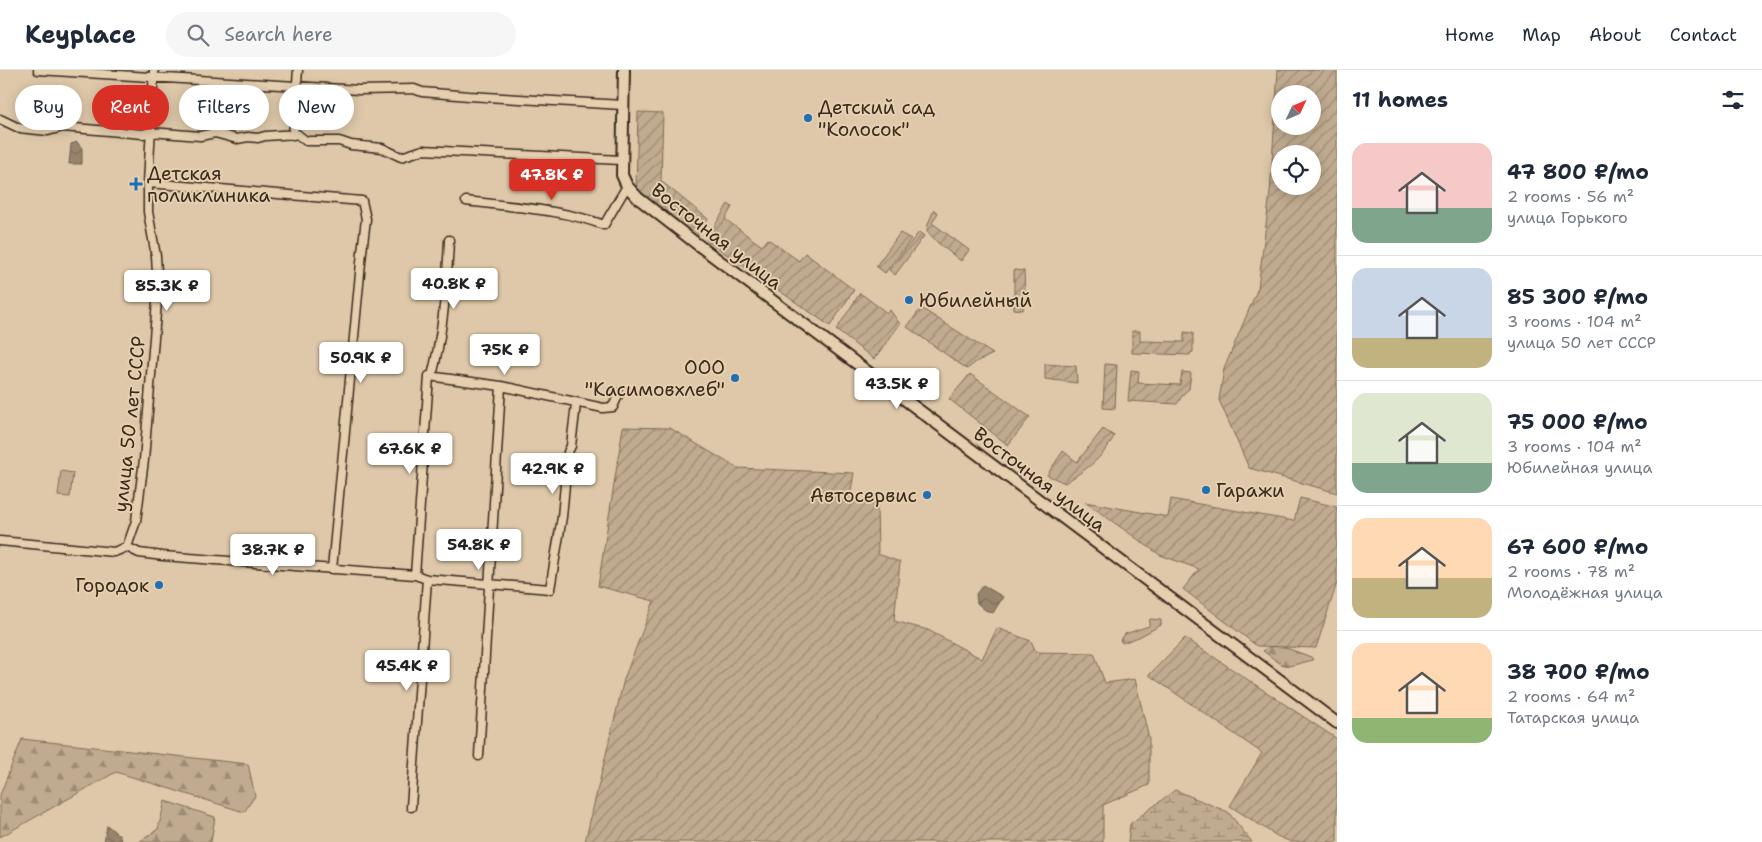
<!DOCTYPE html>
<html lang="en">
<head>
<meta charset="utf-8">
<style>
	:root { --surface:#fff; --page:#f6f6f7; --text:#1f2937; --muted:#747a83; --line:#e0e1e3; --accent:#d93025 }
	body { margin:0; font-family:"Shantell Sans",sans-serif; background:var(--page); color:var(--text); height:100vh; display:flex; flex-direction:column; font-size:19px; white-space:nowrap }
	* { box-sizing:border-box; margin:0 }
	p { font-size:16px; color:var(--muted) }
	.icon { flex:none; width:28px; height:28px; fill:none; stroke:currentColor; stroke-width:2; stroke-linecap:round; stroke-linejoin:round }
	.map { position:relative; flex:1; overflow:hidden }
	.details { display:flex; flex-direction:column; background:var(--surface); width:425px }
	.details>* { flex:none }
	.top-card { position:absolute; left:15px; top:15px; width:475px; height:45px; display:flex; gap:10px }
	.needle { width:32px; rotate:46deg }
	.controls { position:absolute; left:1271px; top:15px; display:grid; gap:10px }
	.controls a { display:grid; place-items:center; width:50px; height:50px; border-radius:50%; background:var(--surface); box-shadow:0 2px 12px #0003; font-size:25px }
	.price { position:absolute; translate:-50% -42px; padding:0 11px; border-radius:5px; background:#fff; color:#222; font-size:16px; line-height:32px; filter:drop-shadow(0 1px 2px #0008) }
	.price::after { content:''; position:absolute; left:50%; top:30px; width:15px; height:11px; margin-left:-8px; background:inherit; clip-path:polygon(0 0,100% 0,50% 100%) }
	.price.on { background:var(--accent); color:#fff }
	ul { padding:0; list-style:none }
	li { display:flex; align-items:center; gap:15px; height:125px; padding:0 15px }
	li+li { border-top:1px solid var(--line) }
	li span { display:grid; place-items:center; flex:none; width:140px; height:100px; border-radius:15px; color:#555 }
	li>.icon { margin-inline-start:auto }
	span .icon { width:60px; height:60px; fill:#fffc; stroke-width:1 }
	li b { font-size:21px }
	h2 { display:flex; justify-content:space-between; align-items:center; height:60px; padding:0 15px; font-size:21px }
	.pill { padding:0 18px; border-radius:22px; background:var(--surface); box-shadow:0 2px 12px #0003; font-size:18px; line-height:45px }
	.pill.on { background:var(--accent); color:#fff }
	header { display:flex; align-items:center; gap:30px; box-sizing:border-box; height:70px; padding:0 25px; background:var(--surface); border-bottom:1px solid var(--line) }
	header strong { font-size:24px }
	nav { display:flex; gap:28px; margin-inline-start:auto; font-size:18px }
	.search { width:350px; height:45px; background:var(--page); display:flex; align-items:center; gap:12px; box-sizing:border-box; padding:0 18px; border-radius:28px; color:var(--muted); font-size:19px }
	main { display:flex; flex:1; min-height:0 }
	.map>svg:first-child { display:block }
	.green { fill:#c0ab90; stroke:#7e6a57 }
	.forest { fill:url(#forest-firs); stroke:#7e6a57 }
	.wetland { fill:url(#wetland-marsh); stroke:#7e6a57 }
	.garden { fill:url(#garden-furrows); stroke:#7e6a57; fill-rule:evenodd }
	.water { fill:url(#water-waves); stroke:#72604d }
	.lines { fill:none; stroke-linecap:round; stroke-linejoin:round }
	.minor-casing { stroke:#3b2a1e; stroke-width:11 }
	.major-casing { stroke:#3b2a1e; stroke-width:14 }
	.minor { stroke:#e5cfaf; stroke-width:8 }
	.major { stroke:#e5cfaf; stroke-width:10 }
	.poi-dot { fill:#1f6fb2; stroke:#e5cfaf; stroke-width:2 }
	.labels { text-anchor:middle; stroke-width:4; stroke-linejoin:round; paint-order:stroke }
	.poi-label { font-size:19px; fill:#3b2a1e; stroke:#e5cfaf; text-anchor:start }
	.street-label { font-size:19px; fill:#3b2a1e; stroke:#e5cfaf }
</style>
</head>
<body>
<header>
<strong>Keyplace</strong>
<div class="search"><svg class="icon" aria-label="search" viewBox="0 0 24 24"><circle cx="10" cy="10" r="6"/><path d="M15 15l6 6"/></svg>Search here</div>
<nav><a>Home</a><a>Map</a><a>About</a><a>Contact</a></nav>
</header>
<main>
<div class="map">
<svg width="1337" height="772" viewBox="0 0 1337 772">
	<defs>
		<pattern id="forest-firs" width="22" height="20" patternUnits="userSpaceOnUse" patternTransform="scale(1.25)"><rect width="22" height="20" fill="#c0ab90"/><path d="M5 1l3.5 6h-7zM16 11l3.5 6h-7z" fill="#9d8b75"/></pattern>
		<pattern id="wetland-marsh" width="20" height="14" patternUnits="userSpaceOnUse" patternTransform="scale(1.25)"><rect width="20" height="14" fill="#c0ab90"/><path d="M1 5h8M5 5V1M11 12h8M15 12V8" fill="none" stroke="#9d8b75"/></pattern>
		<pattern id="garden-furrows" width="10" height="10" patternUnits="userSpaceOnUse" patternTransform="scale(1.25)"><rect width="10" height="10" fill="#c0ab90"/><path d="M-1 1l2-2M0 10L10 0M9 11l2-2" fill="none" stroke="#9d8b75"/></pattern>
		<pattern id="water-waves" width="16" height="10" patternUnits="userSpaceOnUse" patternTransform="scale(1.25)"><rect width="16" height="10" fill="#97846d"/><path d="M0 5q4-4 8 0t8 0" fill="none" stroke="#7c6c59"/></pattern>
	</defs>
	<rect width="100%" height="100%" fill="#dec8a9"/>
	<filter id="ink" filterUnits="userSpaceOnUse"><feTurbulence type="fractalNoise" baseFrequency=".02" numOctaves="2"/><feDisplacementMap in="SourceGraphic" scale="10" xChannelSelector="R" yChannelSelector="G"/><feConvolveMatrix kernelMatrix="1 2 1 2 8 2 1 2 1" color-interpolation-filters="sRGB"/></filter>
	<g filter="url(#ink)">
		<!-- green -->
		<path class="green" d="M61 401 73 403 70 427 58 426Z"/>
		<!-- forest -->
		<path class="forest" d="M1150 549 1161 550V555L1139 567 1122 573 1120 570 1125 564 1149 556Z
			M1281 576 1311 587 1313 590 1289 596 1281 594 1263 581 1269 577Z
			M22 669 248 694 255 726 244 742 116 702 0 767V725Z
			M165 731 215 747 211 772H139L158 759Z"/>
		<!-- wetland -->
		<path class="wetland" d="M1175 720 1228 742 1252 772H1128L1130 754Z"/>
		<!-- garden -->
		<path class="garden" d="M1278 0H1337V423L1249 398 1219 330 1224 299 1258 218 1270 123ZM1280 24H1312V56H1280ZM1280 84H1312V116H1280Z
			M638 42 663 43 661 111 708 149 697 166 636 118Z
			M728 134 732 137 725 149 762 176 768 169 799 191 805 183 854 220 830 256 706 170Z
			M934 140 938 143 932 153 969 180 961 191 938 173 927 161 928 154Z
			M919 162 924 166 895 205 889 200Z
			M900 163 911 169 885 203 876 196Z
			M1014 200 1024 201 1025 224 1023 240 1014 239Z
			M860 223 887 243 890 240 900 254 874 289 836 260Z
			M921 238 993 284 976 292 967 299 907 257Z
			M1132 261H1140V271L1184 272V262L1193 263V282L1190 283V285L1132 283Z
			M1045 294 1076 296 1077 313 1045 309Z
			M1105 294 1117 295 1115 339 1103 338Z
			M1131 300 1139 301 1138 313 1180 315 1182 302 1191 303 1189 319 1184 323 1177 334 1128 331Z
			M970 304 1030 347 1008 375 949 329Z
			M623 357 670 358 737 398 854 403 850 426 877 436 878 484 900 492 894 551 928 560 982 589 997 558 1031 571 1036 582 1094 583 1105 613 1135 609 1149 669V715L1103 735V772H585L624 609 654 531 598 516Z
			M1103 359 1114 366C1102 390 1086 399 1065 413L1047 405 1063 381 1077 392Z
			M1300 428 1337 437V513L1316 578 1257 576 1183 519 1199 499 1160 485 1085 432 1168 447 1171 429 1294 451Z
			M1185 568 1337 669V772H1291L1277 766 1230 736 1262 683 1149 605Z"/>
		<!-- water -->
		<path class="water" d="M77 72 82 78V94H69L71 74Z
			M983 515 1003 527 993 543 985 540 977 533 976 524Z
			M107 755 121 767 120 772H104Z"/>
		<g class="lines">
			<defs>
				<path id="minor" d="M38 0 359 20 414 19 422 22 469 26 623 35
					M0 49 19 58 48 61 63 57 143 64 151 62 200 66 215 63 237 69 248 67 258 68 265 66 297 64 306 71H339L351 75 382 78 401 87 423 80 621 90
					M293 65 298 0
					M148 113 362 131 366 149 362 182 332 499
					M466 131C512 137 561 139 604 155L627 116
					M432 306C443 262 447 216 449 170
					M0 471 114 482 127 477 139 483 163 486 415 505 427 509 550 519 562 447 568 382 571 376 576 334
					M127 477 136 451 144 390 158 219 156 186 148 142V113L154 0
					M415 505 429 306 501 316 603 338 613 337 619 323
					M479 686 501 316
					M411 737 427 509"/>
				<path id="major" d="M624 0 622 105 627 116 638 128 697 174 1337 653"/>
			</defs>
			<!-- minor casing -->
			<use href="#minor" class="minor-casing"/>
			<!-- major casing -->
			<use href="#major" class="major-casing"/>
			<!-- minor -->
			<use href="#minor" class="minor"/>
			<!-- major -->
			<use href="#major" class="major"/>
		</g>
	</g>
	<!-- markers -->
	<g class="poi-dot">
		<circle cx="808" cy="48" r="5"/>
		<path d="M133.5 106.5h5v5h5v5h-5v5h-5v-5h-5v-5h5z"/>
		<circle cx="909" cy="230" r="5"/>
		<circle cx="735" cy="308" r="5"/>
		<circle cx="1206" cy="420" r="5"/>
		<circle cx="927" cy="425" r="5"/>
		<circle cx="159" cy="515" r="5"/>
	</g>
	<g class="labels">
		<!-- poi labels -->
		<g class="poi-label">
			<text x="818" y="44">Детский сад<tspan x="818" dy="22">"Колосок"</tspan></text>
			<text x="147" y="110">Детская<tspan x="147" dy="22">поликлиника</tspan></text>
			<text x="919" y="237">Юбилейный</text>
			<text x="725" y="304" text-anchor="end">ООО<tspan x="725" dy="22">"Касимовхлеб"</tspan></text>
			<text x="1216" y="427">Гаражи</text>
			<text x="917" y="432" text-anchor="end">Автосервис</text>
			<text x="149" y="522" text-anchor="end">Городок</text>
		</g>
		<!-- street labels -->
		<g class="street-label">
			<text transform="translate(717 166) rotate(38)" y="7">Восточная улица</text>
			<text transform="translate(129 354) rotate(-84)" y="7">улица 50 лет СССР</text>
			<text transform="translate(1040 409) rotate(37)" y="7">Восточная улица</text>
		</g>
	</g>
</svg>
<div class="controls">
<a><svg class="needle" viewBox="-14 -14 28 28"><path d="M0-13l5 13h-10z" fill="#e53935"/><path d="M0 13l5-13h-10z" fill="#747a83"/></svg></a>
<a><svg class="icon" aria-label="locate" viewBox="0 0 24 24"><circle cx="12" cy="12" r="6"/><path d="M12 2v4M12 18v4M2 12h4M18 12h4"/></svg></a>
</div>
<b class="price on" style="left:552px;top:131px">47.8K ₽</b>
<b class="price" style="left:454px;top:240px">40.8K ₽</b>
<b class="price" style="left:167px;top:242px">85.3K ₽</b>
<b class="price" style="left:505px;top:306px">75K ₽</b>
<b class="price" style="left:361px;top:314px">50.9K ₽</b>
<b class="price" style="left:897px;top:340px">43.5K ₽</b>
<b class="price" style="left:410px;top:405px">67.6K ₽</b>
<b class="price" style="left:553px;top:425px">42.9K ₽</b>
<b class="price" style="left:479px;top:501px">54.8K ₽</b>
<b class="price" style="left:273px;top:506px">38.7K ₽</b>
<b class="price" style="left:407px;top:622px">45.4K ₽</b>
<div class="top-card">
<a class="pill">Buy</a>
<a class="pill on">Rent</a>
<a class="pill">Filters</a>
<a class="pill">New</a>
</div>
</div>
<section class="details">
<h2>11 homes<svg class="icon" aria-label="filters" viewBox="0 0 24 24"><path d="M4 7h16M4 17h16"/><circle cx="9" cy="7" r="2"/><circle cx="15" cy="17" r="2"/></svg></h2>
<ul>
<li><span style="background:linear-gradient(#f6c9c9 65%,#7fa58c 0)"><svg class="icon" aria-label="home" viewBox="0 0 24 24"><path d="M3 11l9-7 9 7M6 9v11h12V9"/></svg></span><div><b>47 800 ₽/mo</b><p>2 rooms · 56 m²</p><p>улица Горького</p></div></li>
<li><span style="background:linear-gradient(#c9d6e8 70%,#c2b280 0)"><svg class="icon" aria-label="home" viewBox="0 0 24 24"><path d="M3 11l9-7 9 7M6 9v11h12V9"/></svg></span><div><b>85 300 ₽/mo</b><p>3 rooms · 104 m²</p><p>улица 50 лет СССР</p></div></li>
<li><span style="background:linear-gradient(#dfe7d0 70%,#7fa58c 0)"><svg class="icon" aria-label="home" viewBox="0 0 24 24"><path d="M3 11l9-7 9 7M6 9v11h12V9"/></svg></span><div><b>75 000 ₽/mo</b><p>3 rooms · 104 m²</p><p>Юбилейная улица</p></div></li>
<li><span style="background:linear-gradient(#ffd9b3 60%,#c2b280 0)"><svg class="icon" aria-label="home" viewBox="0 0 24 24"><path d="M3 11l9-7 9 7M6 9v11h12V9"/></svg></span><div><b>67 600 ₽/mo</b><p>2 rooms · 78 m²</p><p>Молодёжная улица</p></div></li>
<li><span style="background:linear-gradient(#ffd9b3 75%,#8fb573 0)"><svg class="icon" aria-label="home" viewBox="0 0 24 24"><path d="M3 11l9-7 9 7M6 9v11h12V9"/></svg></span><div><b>38 700 ₽/mo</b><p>2 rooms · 64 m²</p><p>Татарская улица</p></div></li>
</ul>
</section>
</main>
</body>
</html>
